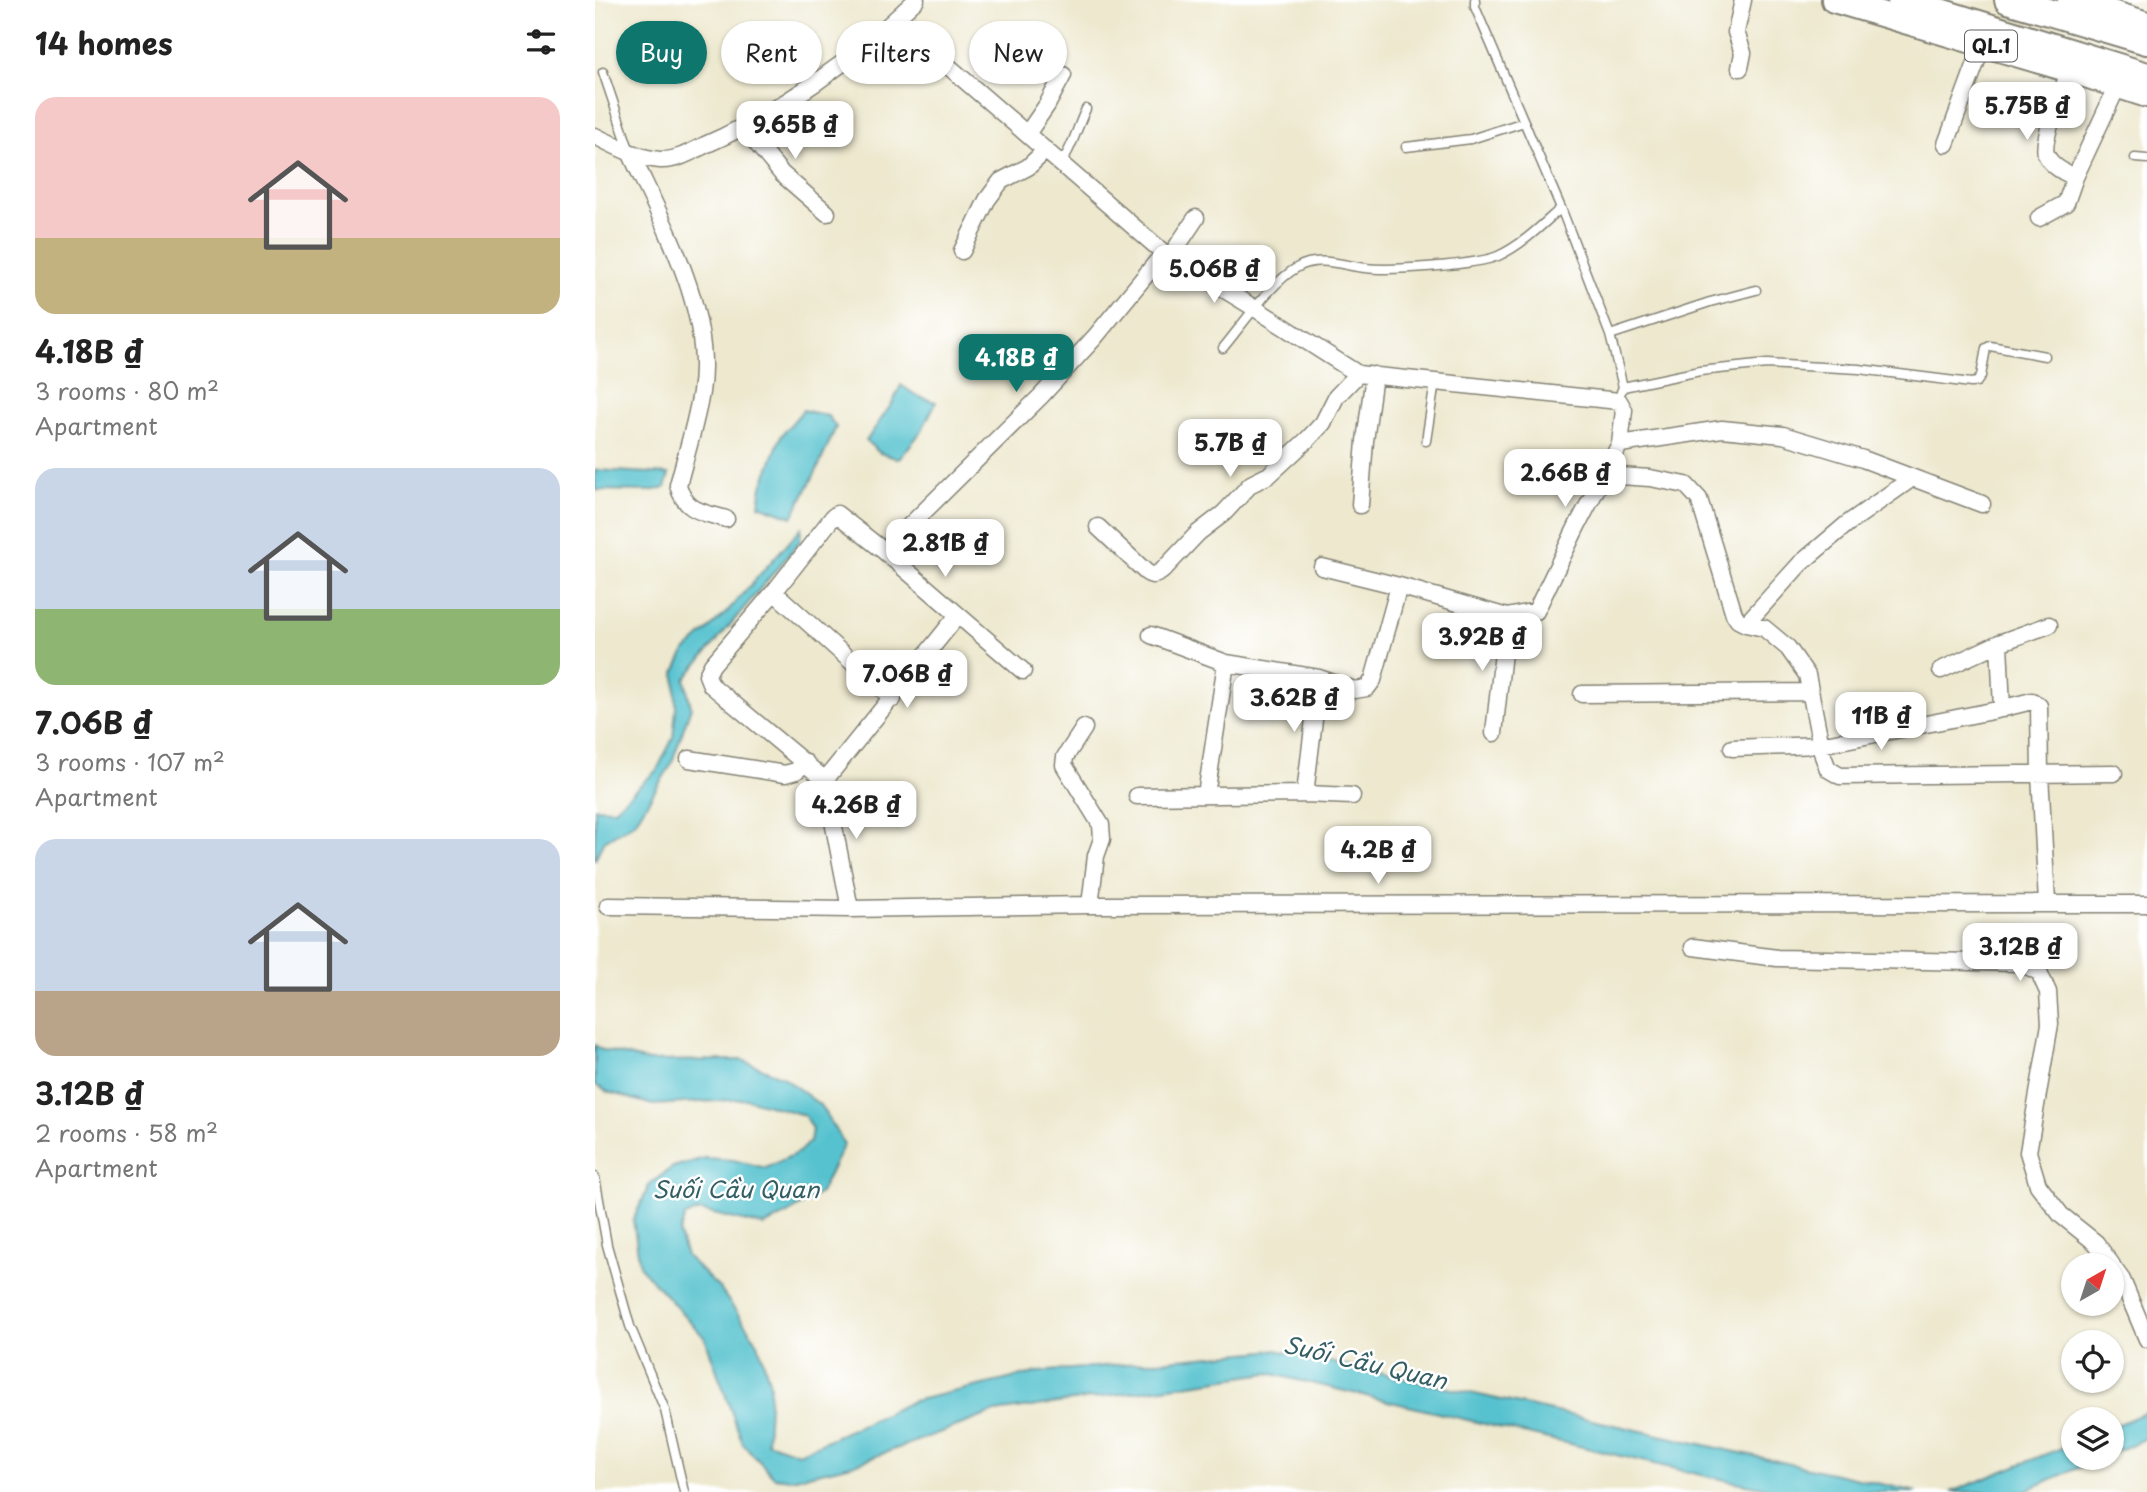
<!DOCTYPE html>
<html lang="en">
<head>
<meta charset="utf-8">
<style>
	:root { --surface:#fff; --page:#f6f6f6; --text:#222; --muted:#767676; --accent:#0f766e }
	body { margin:0; font-family:"Playpen Sans",sans-serif; background:var(--page); color:var(--text); height:100vh; display:flex; flex-direction:column; font-size:26px; white-space:nowrap }
	* { box-sizing:border-box; margin:0 }
	p { font-size:23px; color:var(--muted) }
	.icon { flex:none; width:38px; height:38px; fill:none; stroke:currentColor; stroke-width:2; stroke-linecap:round; stroke-linejoin:round }
	.map { position:relative; flex:1; overflow:hidden }
	.drawer { display:flex; flex-direction:column; background:var(--surface); width:595px }
	.drawer>* { flex:none }
	.guide { position:absolute; left:21px; top:21px; width:665px; height:63px; display:flex; gap:14px }
	.needle { width:46px; rotate:39deg }
	.fabs { position:absolute; left:1466px; top:1253px; display:grid; gap:14px }
	.fabs a { display:grid; place-items:center; width:63px; height:63px; border-radius:50%; background:var(--surface); box-shadow:0 2px 5px #0004; font-size:35px }
	.price { position:absolute; translate:-50% -60px; padding:0 16px; border-radius:14px; background:#fff; color:#222; font-size:23px; line-height:46px; filter:drop-shadow(0 2px 4px #0008) }
	.price::after { content:''; position:absolute; left:50%; top:42px; width:21px; height:16px; margin-left:-10px; background:inherit; clip-path:polygon(0 0,100% 0,50% 100%) }
	.price.on { background:var(--accent); color:#fff }
	ul { padding:0; list-style:none }
	li { display:grid; align-content:center; gap:14px; height:371px; padding:0 35px }
	li span { display:grid; place-items:center; height:217px; border-radius:21px; color:#555 }
	li>.icon { margin-inline-start:auto }
	span .icon { width:126px; height:126px; fill:#fffc; stroke-width:1 }
	li b { font-size:30px }
	h2 { display:flex; justify-content:space-between; align-items:center; height:84px; padding:0 35px; font-size:30px }
	.tag { padding:0 24px; border-radius:32px; background:var(--surface); box-shadow:0 2px 5px #0004; font-size:24px; line-height:63px }
	.tag.on { background:var(--accent); color:#fff }
	main { display:flex; flex:1; min-height:0 }
	.map>svg:first-child { display:block }
	.water { fill:#56c2cf; stroke:#396f76; stroke-width:2 }
	.lines { fill:none; stroke-linecap:round; stroke-linejoin:round }
	.service-casing { stroke:#848275; stroke-width:11 }
	.minor-casing { stroke:#848275; stroke-width:19 }
	.primary-casing { stroke:#848275; stroke-width:28 }
	.trunk-casing { stroke:#848275; stroke-width:30 }
	.service { stroke:#fff; stroke-width:8 }
	.minor { stroke:#fff; stroke-width:16 }
	.primary { stroke:#fff; stroke-width:24 }
	.trunk { stroke:#fff; stroke-width:26 }
	.labels { text-anchor:middle; stroke-width:5; stroke-linejoin:round; paint-order:stroke }
	.shield { fill:#fff; stroke:#606060; stroke-width:2 }
	.shield-label { font-size:19px; font-weight:bold; fill:#1c1c1c }
	.water-label { font-size:23px; font-style:italic; fill:#335e64; stroke:#fff }
</style>
</head>
<body>
<main>
<section class="drawer">
<h2>14 homes<svg class="icon" aria-label="filters" viewBox="0 0 24 24"><path d="M4 7h16M4 17h16"/><circle cx="9" cy="7" r="2"/><circle cx="15" cy="17" r="2"/></svg></h2>
<ul>
<li><span style="background:linear-gradient(#f6c9c9 65%,#c2b280 0)"><svg class="icon" aria-label="home" viewBox="0 0 24 24"><path d="M3 11l9-7 9 7M6 9v11h12V9"/></svg></span><div><b>4.18B ₫</b><p>3 rooms · 80 m²</p><p>Apartment</p></div></li>
<li><span style="background:linear-gradient(#c9d6e8 65%,#8fb573 0)"><svg class="icon" aria-label="home" viewBox="0 0 24 24"><path d="M3 11l9-7 9 7M6 9v11h12V9"/></svg></span><div><b>7.06B ₫</b><p>3 rooms · 107 m²</p><p>Apartment</p></div></li>
<li><span style="background:linear-gradient(#c9d6e8 70%,#b9a48a 0)"><svg class="icon" aria-label="home" viewBox="0 0 24 24"><path d="M3 11l9-7 9 7M6 9v11h12V9"/></svg></span><div><b>3.12B ₫</b><p>2 rooms · 58 m²</p><p>Apartment</p></div></li>
</ul>
</section>
<div class="map">
<svg width="1552" height="1492" viewBox="0 0 1552 1492">
	<rect width="100%" height="100%" fill="#fff"/>
	<filter id="ink" filterUnits="userSpaceOnUse"><feTurbulence type="fractalNoise" baseFrequency=".0143" numOctaves="2"/><feDisplacementMap in="SourceGraphic" scale="14" xChannelSelector="R" yChannelSelector="G"/><feConvolveMatrix kernelMatrix="1 2 1 2 8 2 1 2 1" color-interpolation-filters="sRGB"/></filter>
	<filter id="wash" filterUnits="userSpaceOnUse"><feTurbulence type="fractalNoise" baseFrequency=".00686" numOctaves="4" result="noise"/><feDisplacementMap in="SourceGraphic" scale="28" xChannelSelector="R" yChannelSelector="G"/><feGaussianBlur stdDeviation="1.57" result="paint"/><feColorMatrix in="noise" values="0 0 0 0 0 0 0 0 0 0 0 0 0 0 0 0 0 1.4 0 .05"/><feComposite in="paint" operator="in"/></filter>
	<g filter="url(#wash)">
		<rect width="100%" height="100%" fill="#ede8ce"/>
		<!-- water -->
		<path class="water" d="M306 385 322 396 341 402 326 432 304 459 285 453 271 441 298 402Z
			M208 410 233 416 241 427 222 470 197 517 164 505 167 486 186 436Z
			M0 470 74 474 70 488 53 491 0 490Z
			M206 528 205 541 90 679 96 707 76 765 40 822 8 842 0 860V808L19 809 62 770 78 738 81 708 80 672 90 651 130 614Z
			M0 1045 8 1050 53 1061 147 1060 188 1077 225 1105 249 1144 225 1193 191 1215 169 1226 106 1211 90 1216 84 1234 91 1256 125 1289 163 1343 175 1384 172 1442 204 1453 318 1401 444 1372 681 1350 1322 1492H1191L1106 1475 673 1373 400 1412 257 1465 196 1479 179 1477 148 1444 110 1338 45 1267 38 1220 55 1184 78 1167 110 1158 138 1160 171 1168 204 1152 215 1141 217 1129 209 1115 152 1099 58 1105 13 1092 0 1085Z
			M1552 1412V1438L1517 1453V1427Z
			M1479 1443V1458H1506L1427 1492H1356Z"/>
	</g>
	<g filter="url(#ink)">
		<g class="lines">
			<defs>
				<path id="service" d="M880 0V7L966 208 1015 335 1028 387 1026 392
					M8 72 35 152
					M811 147 876 139 929 122
					M1540 158 1552 159
					M466 163C478 147 482 127 491 109
					M1015 335 1115 302 1161 290
					M628 348C649 323 676 282 703 267 724 255 749 266 771 268 796 271 881 265 903 256 927 245 946 226 966 208
					M1028 387 1105 371 1172 364 1264 369 1376 383 1382 382 1386 376 1391 348 1395 346 1450 356
					M831 441 840 382
					M0 1177 12 1245 35 1326 70 1410 89 1492"/>
				<path id="minor" d="M300 20 569 253 661 309 763 374 1024 401 1029 410 1025 444 982 526 941 611 912 617 804 586 727 567
					M1145 68 1148 53 1141 32 1148 0
					M149 128 187 174 232 213
					M432 134 452 105 468 75
					M0 136C21 146 41 158 65 160 81 161 96 152 110 145 187 111 260 59 321 0
					M1351 144 1388 44
					M36 154C68 224 119 313 106 392 101 423 91 455 83 485 90 512 108 512 131 519
					M1480 177 1523 85
					M1444 218 1471 203 1480 177C1470 173 1455 165 1451 154 1446 139 1469 87 1475 70
					M367 251 392 200 406 181 433 167 451 150
					M575 257 601 218
					M1025 444 1127 429 1188 435 1268 459 1387 504
					M1009 475 1055 478 1091 485 1104 499 1139 614 1143 620 1151 624 1169 628 1193 648 1212 675 1228 756 1233 769 1245 776 1519 773
					M765 505 770 441 779 375
					M503 527 551 572C558 577 560 575 567 571L603 533 629 513 656 484 674 475 713 439 728 423 741 397 763 374
					M289 551 446 396 500 337 569 253
					M179 592 298 699
					M1151 624 1205 564 1252 524 1316 479
					M556 635 631 663 724 678 760 690 772 688 778 680 804 586
					M1404 643 1407 709
					M1346 670 1404 643 1454 625
					M987 694 1215 692
					M489 728 470 757 469 765 506 825 507 839 501 856 495 905
					M899 733 912 617
					M1137 748 1225 745 1397 711 1437 701 1444 706 1445 774 1452 903
					M94 759 190 774 201 771 211 763
					M230 780 363 615
					M710 794 724 678
					M611 795 631 663
					M542 796 710 794 757 796
					M13 906 255 909 495 905 1552 904
					M255 909 230 780 116 685 112 675 117 665 179 592 238 517 242 514 289 551 428 671
					M1098 947 1182 958 1426 963 1444 972 1453 992 1455 1024 1433 1152 1443 1185 1466 1215 1501 1243 1517 1265
					M1517 1266 1527 1280 1552 1339"/>
				<path id="primary" d="M1239 0 1475 70 1552 95
					M1475 0 1552 24"/>
				<path id="trunk" d="M1306 0 1552 76
					M1413 0 1552 41"/>
			</defs>
			<!-- service casing -->
			<use href="#service" class="service-casing"/>
			<!-- minor casing -->
			<use href="#minor" class="minor-casing"/>
			<!-- primary casing -->
			<use href="#primary" class="primary-casing"/>
			<!-- trunk casing -->
			<use href="#trunk" class="trunk-casing"/>
			<!-- service -->
			<use href="#service" class="service"/>
			<!-- minor -->
			<use href="#minor" class="minor"/>
			<!-- primary -->
			<use href="#primary" class="primary"/>
			<!-- trunk -->
			<use href="#trunk" class="trunk"/>
		</g>
	</g>
	<g class="labels">
		<!-- shield labels -->
		<rect class="shield" x="1370" y="30.5" width="52" height="31" rx="5"/>
		<g class="shield-label">
			<text x="1396" y="53">QL.1</text>
		</g>
		<!-- water labels -->
		<g class="water-label">
			<text x="141" y="1198">Suối Cầu Quan</text>
			<text transform="translate(770 1363) rotate(13)" y="8">Suối Cầu Quan</text>
		</g>
	</g>
</svg>
<div class="fabs">
<a><svg class="needle" viewBox="-14 -14 28 28"><path d="M0-13l5 13h-10z" fill="#e53935"/><path d="M0 13l5-13h-10z" fill="#767676"/></svg></a>
<a><svg class="icon" aria-label="locate" viewBox="0 0 24 24"><circle cx="12" cy="12" r="6"/><path d="M12 2v4M12 18v4M2 12h4M18 12h4"/></svg></a>
<a><svg class="icon" aria-label="layers" viewBox="0 0 24 24"><path d="M12 4l9 5-9 5-9-5zM3 14l9 5 9-5"/></svg></a>
</div>
<b class="price" style="left:1432px;top:142px">5.75B ₫</b>
<b class="price" style="left:200px;top:161px">9.65B ₫</b>
<b class="price" style="left:619px;top:305px">5.06B ₫</b>
<b class="price on" style="left:421px;top:394px">4.18B ₫</b>
<b class="price" style="left:635px;top:479px">5.7B ₫</b>
<b class="price" style="left:970px;top:509px">2.66B ₫</b>
<b class="price" style="left:350px;top:579px">2.81B ₫</b>
<b class="price" style="left:887px;top:673px">3.92B ₫</b>
<b class="price" style="left:312px;top:710px">7.06B ₫</b>
<b class="price" style="left:699px;top:734px">3.62B ₫</b>
<b class="price" style="left:1286px;top:752px">11B ₫</b>
<b class="price" style="left:261px;top:841px">4.26B ₫</b>
<b class="price" style="left:783px;top:886px">4.2B ₫</b>
<b class="price" style="left:1425px;top:983px">3.12B ₫</b>
<div class="guide">
<a class="tag on">Buy</a>
<a class="tag">Rent</a>
<a class="tag">Filters</a>
<a class="tag">New</a>
</div>
</div>
</main>
</body>
</html>
